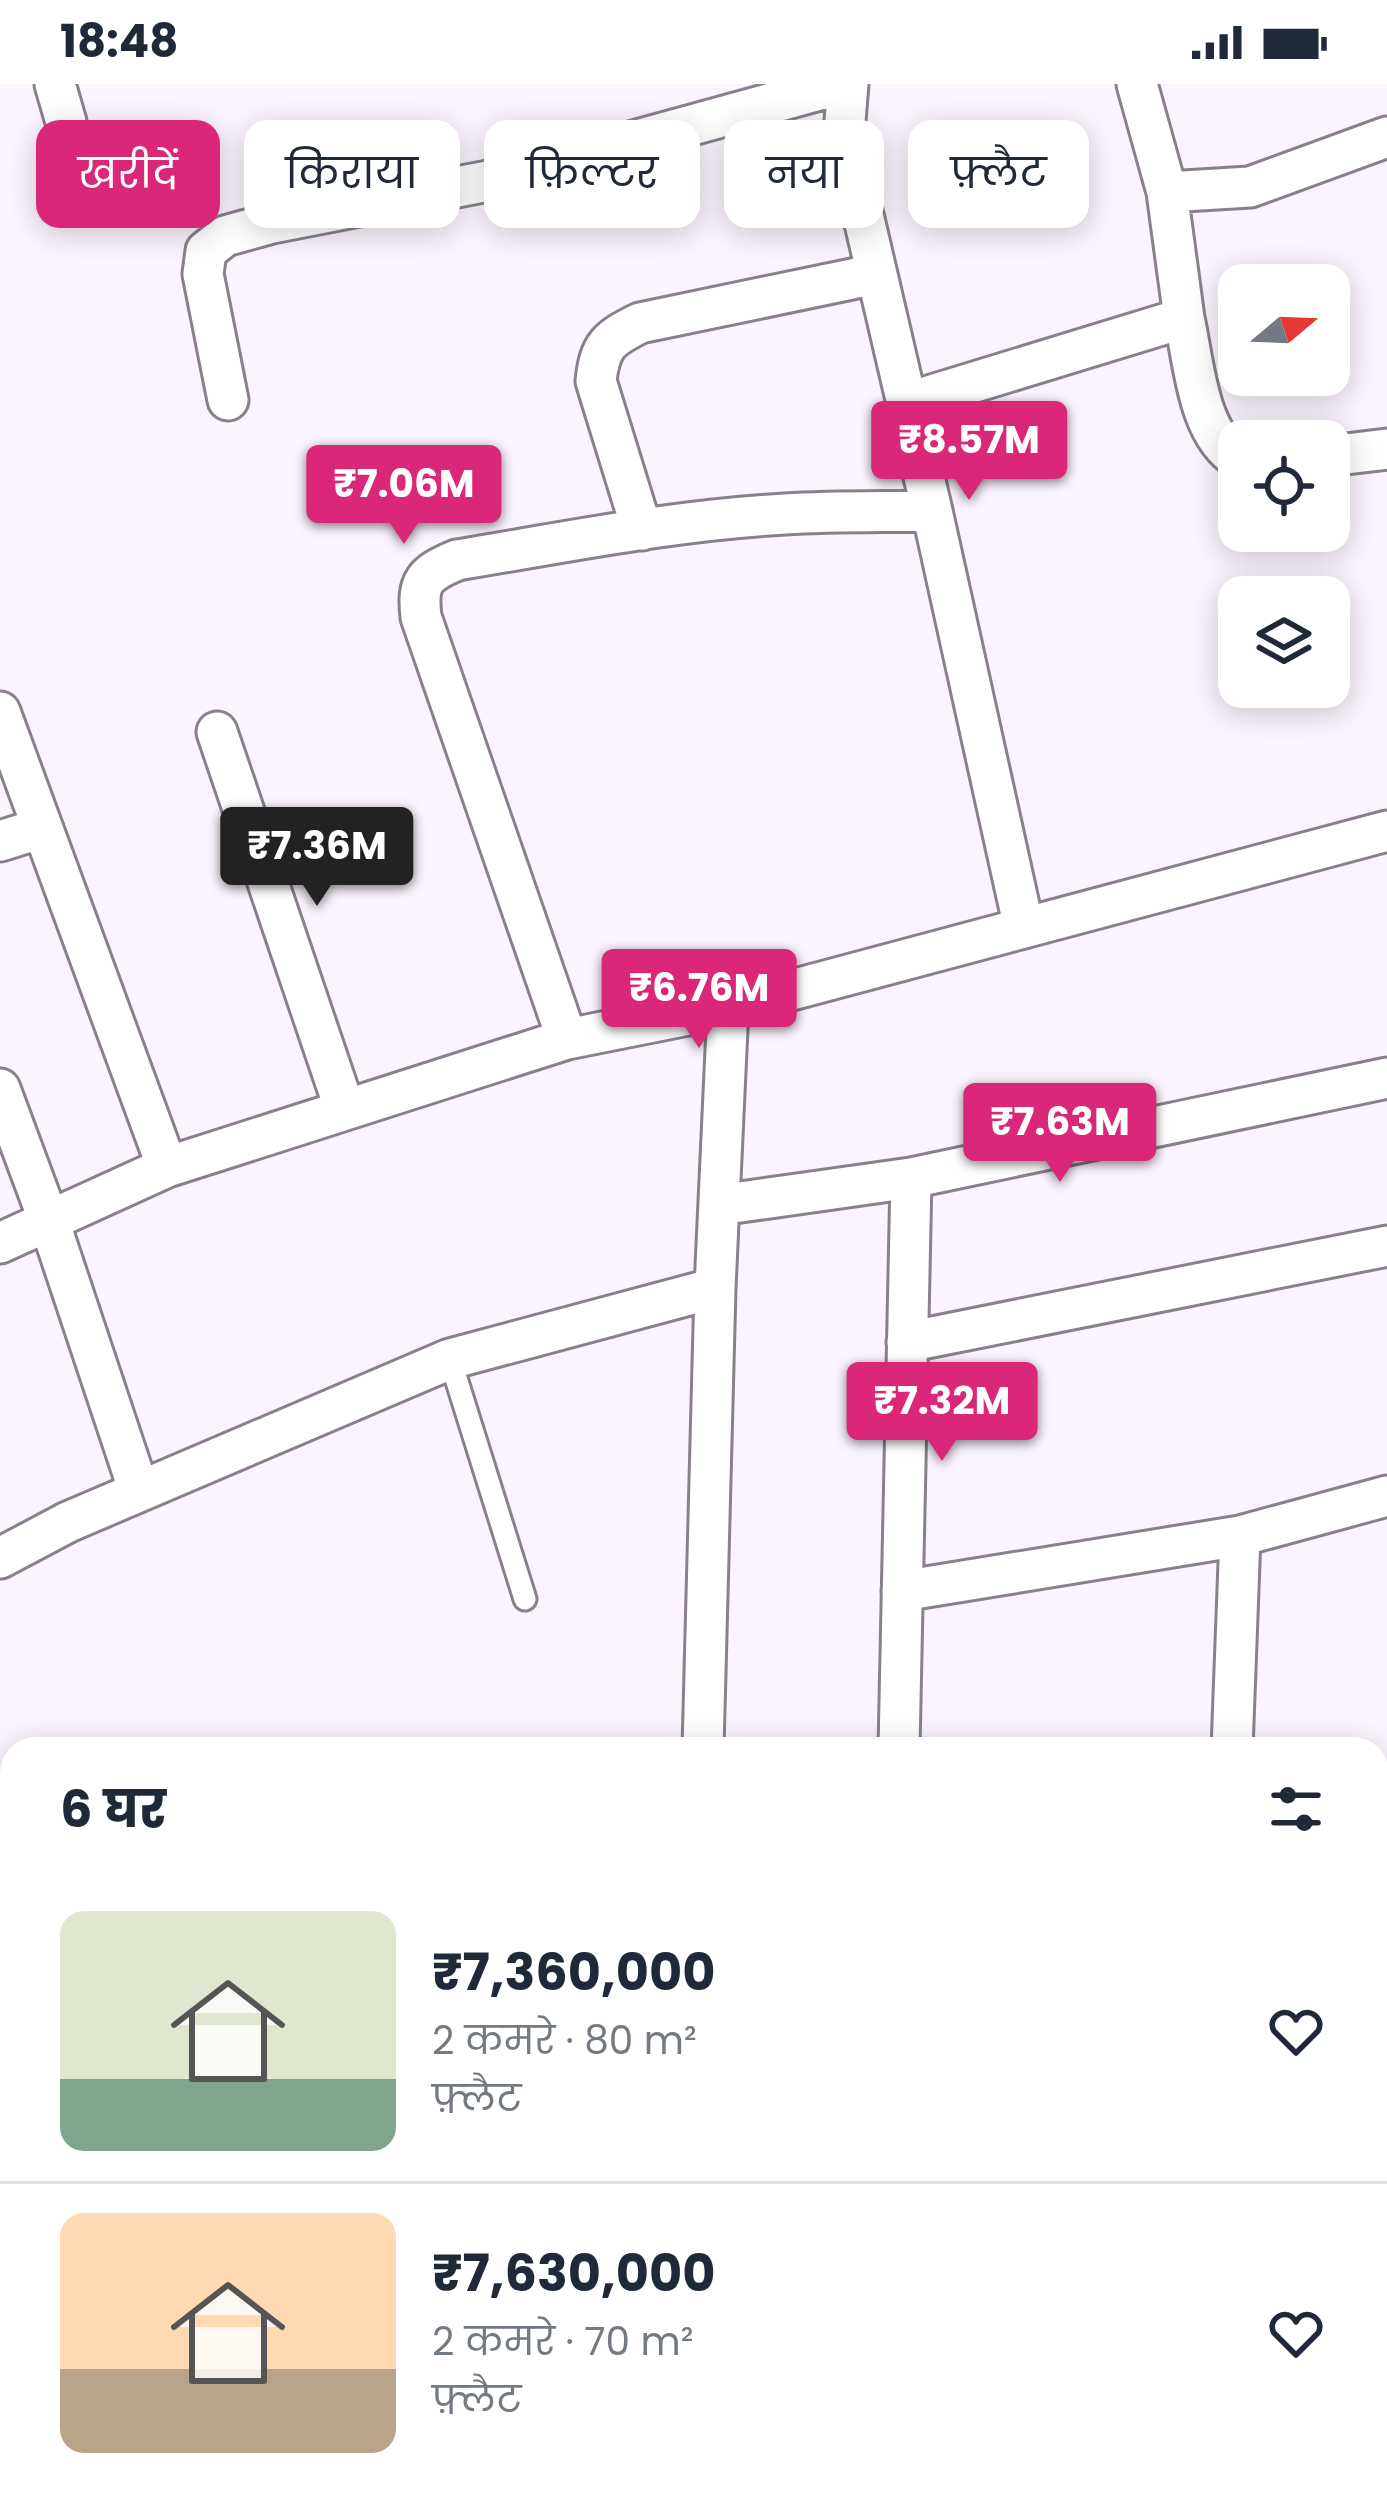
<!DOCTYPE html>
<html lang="hi">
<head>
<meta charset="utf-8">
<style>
	:root { --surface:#fff; --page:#f6f6f7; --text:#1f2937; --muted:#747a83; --line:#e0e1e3; --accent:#db2777 }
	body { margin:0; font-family:Poppins,"Noto Sans Devanagari",sans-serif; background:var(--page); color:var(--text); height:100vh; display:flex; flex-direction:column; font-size:45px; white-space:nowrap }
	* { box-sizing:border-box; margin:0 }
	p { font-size:39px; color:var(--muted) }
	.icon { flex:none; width:66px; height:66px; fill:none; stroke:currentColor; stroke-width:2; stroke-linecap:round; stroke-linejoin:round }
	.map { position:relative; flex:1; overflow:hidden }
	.panel { position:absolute; left:0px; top:1653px; width:1389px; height:768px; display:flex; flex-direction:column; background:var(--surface); border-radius:36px 36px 0 0; box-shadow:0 6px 30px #0003 }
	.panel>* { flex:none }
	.guide { position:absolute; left:36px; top:36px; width:1317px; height:108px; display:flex; gap:24px }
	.needle { width:78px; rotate:71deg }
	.controls { position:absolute; left:1218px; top:180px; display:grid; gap:24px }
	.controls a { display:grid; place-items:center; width:132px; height:132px; border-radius:24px; background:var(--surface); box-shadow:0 6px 30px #0003; font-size:60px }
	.price { position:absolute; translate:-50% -102px; padding:0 27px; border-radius:12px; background:var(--accent); color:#fff; font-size:39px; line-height:78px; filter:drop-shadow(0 3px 6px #0008) }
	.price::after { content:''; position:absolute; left:50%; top:72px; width:36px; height:27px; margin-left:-18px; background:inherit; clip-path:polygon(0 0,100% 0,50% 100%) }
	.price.active { background:#222; color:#fff }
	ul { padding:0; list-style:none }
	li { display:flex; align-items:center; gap:36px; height:300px; padding:0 60px }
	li+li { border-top:3px solid var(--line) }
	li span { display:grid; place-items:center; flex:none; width:336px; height:240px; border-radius:24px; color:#555 }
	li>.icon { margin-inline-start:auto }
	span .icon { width:144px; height:144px; fill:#fffc; stroke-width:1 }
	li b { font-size:51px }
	h2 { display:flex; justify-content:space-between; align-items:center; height:144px; padding:0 60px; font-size:51px }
	.pill { padding:0 42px; border-radius:24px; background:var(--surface); box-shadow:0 6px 30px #0003; font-size:42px; line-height:108px }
	.pill.active { background:var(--accent); color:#fff }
	.status { display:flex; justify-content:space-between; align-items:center; height:84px; padding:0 60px; background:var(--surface); direction:ltr }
	.status svg { height:33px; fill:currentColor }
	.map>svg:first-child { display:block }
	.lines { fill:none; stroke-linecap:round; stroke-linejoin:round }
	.service-casing { stroke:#89808c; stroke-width:27 }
	.minor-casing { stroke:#89808c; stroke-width:45 }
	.service { stroke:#fff; stroke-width:21 }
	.minor { stroke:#fff; stroke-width:39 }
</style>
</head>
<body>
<div class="status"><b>18:48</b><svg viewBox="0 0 49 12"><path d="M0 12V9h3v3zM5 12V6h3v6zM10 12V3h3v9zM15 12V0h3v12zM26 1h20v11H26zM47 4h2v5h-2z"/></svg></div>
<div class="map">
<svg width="1387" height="2421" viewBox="0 0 1387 2421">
	<rect width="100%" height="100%" fill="#fbf3fd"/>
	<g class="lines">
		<defs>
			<path id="service" d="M450 1275 525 1515"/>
			<path id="minor" d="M55 0 66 38
				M848 0 844 49 932 427 1024 844
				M1137 0 1167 108 1250 103 1387 53
				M1184 234C1194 278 1197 350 1239 375
				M228 316 203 190 206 167 225 152 272 139 488 97 841 0
				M906 319 1184 234 1167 108
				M1329 372 1387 365
				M642 446 596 297C600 261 608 255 640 239L876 190
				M0 628 167 1083
				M217 648 345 1026
				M0 757 42 744
				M567 955 421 533C417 497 424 490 457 476 566 458 675 436 785 430 834 427 883 428 932 427
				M0 1005 49 1137 139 1407
				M719 1121 911 1094 1387 994
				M0 1159 167 1083 567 955 728 923 1387 747
				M907 1258 1387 1162
				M0 1474 68 1438 450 1275 715 1204
				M902 1507 1240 1452 1387 1412
				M703 1665 715 1204 728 923
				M899 1665 911 1094
				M1232 1665 1240 1452
				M1377 1740V1756
				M0 2100 12 2093
				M688 2409 689 2421
				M895 2409 896 2421
				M486 2421 510 2409"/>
		</defs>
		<!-- service casing -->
		<use href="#service" class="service-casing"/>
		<!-- minor casing -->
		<use href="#minor" class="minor-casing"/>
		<!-- service -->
		<use href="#service" class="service"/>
		<!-- minor -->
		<use href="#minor" class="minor"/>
	</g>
</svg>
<div class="controls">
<a><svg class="needle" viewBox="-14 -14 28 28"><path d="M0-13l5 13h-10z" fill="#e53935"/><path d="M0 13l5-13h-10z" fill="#747a83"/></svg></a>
<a><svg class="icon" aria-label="locate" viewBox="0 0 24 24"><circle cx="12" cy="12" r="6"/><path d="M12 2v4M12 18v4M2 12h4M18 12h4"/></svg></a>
<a><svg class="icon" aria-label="layers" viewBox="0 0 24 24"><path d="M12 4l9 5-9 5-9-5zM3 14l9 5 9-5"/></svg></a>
</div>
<b class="price" style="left:969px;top:419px">₹8.57M</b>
<b class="price" style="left:404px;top:463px">₹7.06M</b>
<b class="price active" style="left:317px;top:825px">₹7.36M</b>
<b class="price" style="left:699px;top:967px">₹6.76M</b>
<b class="price" style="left:1060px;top:1101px">₹7.63M</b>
<b class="price" style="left:942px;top:1380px">₹7.32M</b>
<div class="guide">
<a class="pill active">खरीदें</a>
<a class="pill">किराया</a>
<a class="pill">फ़िल्टर</a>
<a class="pill">नया</a>
<a class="pill">फ़्लैट</a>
</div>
<section class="panel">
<h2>6 घर<svg class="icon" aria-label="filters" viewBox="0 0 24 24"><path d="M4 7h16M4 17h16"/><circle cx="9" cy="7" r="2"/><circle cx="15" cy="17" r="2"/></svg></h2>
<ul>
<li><span style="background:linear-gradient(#dfe7d0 70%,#7fa58c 0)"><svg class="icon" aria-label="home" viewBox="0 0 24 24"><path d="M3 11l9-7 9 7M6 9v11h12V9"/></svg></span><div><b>₹7,360,000</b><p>2 कमरे · 80 m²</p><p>फ़्लैट</p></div><svg class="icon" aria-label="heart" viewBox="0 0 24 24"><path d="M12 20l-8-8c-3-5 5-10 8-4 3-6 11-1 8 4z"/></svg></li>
<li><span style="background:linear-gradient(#ffd9b3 65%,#b9a48a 0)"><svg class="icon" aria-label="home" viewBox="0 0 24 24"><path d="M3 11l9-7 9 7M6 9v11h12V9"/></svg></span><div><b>₹7,630,000</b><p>2 कमरे · 70 m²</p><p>फ़्लैट</p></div><svg class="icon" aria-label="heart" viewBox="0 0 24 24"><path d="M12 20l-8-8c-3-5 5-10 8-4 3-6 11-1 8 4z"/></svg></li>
</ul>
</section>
</div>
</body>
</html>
